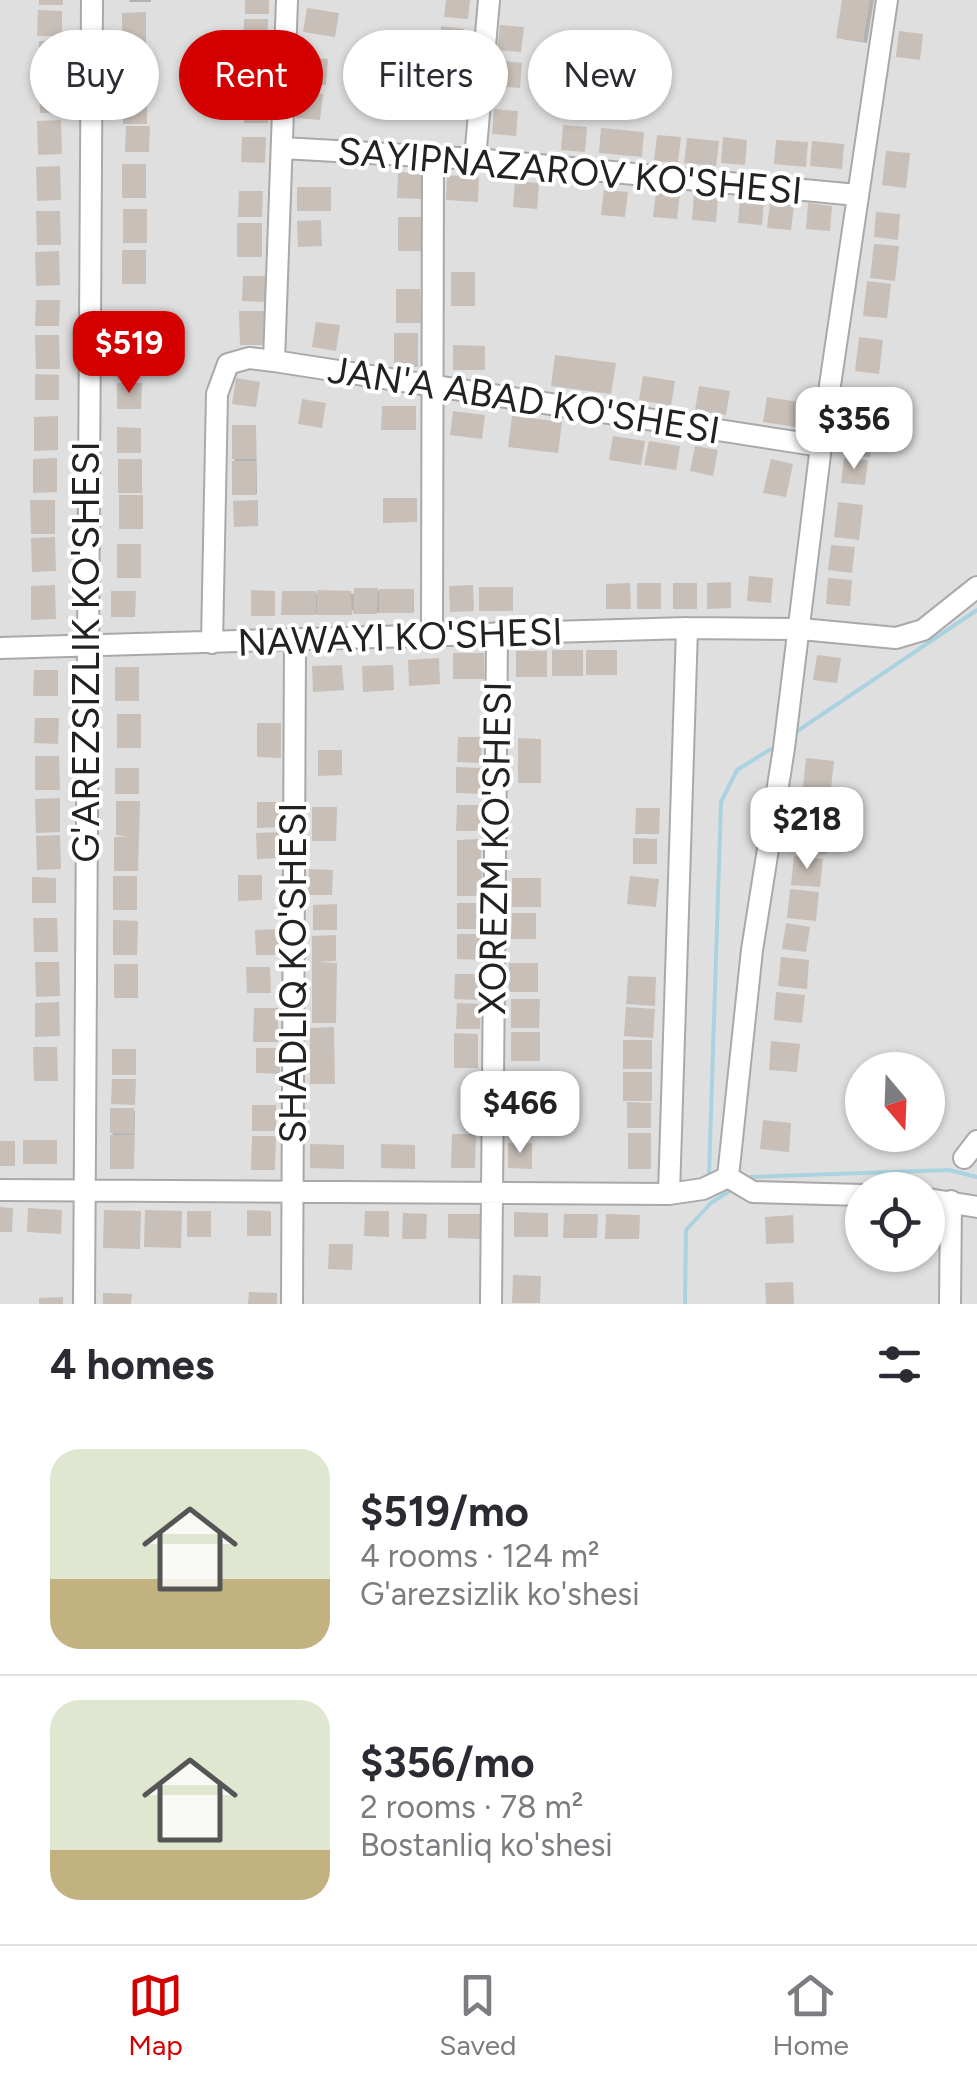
<!DOCTYPE html>
<html lang="en">
<head>
<meta charset="utf-8">
<style>
	:root { --surface:#fff; --page:#f2f2f3; --text:#2b2b33; --muted:#7c7c81; --line:#e1e1e2; --accent:#d40000 }
	body { margin:0; font-family:Figtree,sans-serif; background:var(--page); color:var(--text); height:100vh; display:flex; flex-direction:column; font-size:38px; white-space:nowrap }
	* { box-sizing:border-box; margin:0 }
	p { font-size:32px; color:var(--muted) }
	.icon { flex:none; width:55px; height:55px; fill:none; stroke:currentColor; stroke-width:2; stroke-linecap:round; stroke-linejoin:round }
	.map { position:relative; height:1304px; overflow:hidden }
	.sheet { display:flex; flex-direction:column; background:var(--surface); flex:1 }
	.sheet>* { flex:none }
	.top-card { position:absolute; left:30px; top:30px; width:918px; height:90px; display:flex; gap:20px }
	.needle { width:65px; rotate:161deg }
	.tools { position:absolute; left:845px; top:1052px; display:grid; gap:20px }
	.tools a { display:grid; place-items:center; width:100px; height:100px; border-radius:50%; background:var(--surface); box-shadow:0 2px 8px #0004; font-size:50px }
	.price { position:absolute; translate:-50% -85px; padding:0 22px; border-radius:20px; background:#fff; color:#222; font-size:32px; line-height:65px; filter:drop-shadow(0 2px 5px #0008) }
	.price::after { content:''; position:absolute; left:50%; top:60px; width:30px; height:22px; margin-left:-15px; background:inherit; clip-path:polygon(0 0,100% 0,50% 100%) }
	.price.active { background:var(--accent); color:#fff }
	ul { padding:0; list-style:none }
	li { display:flex; align-items:center; gap:30px; height:250px; padding:0 50px }
	li+li { border-top:2px solid var(--line) }
	li span { display:grid; place-items:center; flex:none; width:280px; height:200px; border-radius:30px; color:#555 }
	li>.icon { margin-inline-start:auto }
	span .icon { width:120px; height:120px; fill:#fffc; stroke-width:1 }
	li b { font-size:42px }
	h2 { display:flex; justify-content:space-between; align-items:center; height:120px; padding:0 50px; font-size:42px }
	.chip { padding:0 35px; border-radius:45px; background:var(--surface); box-shadow:0 2px 8px #0004; font-size:35px; line-height:90px }
	.chip.active { background:var(--accent); color:#fff }
	.tab-bar { display:flex; justify-content:space-around; align-items:center; height:140px; border-top:2px solid var(--line); background:var(--surface); font-size:28px; color:var(--muted) }
	.tab-bar a { display:grid; justify-items:center; gap:5px }
	.tab-bar .active { color:var(--accent) }
	.map>svg:first-child { display:block }
	.residential { fill:#e0dfdf; fill-rule:evenodd }
	.shadow { fill:#0003 }
	.lines { fill:none; stroke-linecap:round; stroke-linejoin:round }
	.stream { stroke:#aad3df; stroke-width:4 }
	.building { fill:#c7bfb8 }
	.minor-casing { stroke:#a9a9a9; stroke-width:24 }
	.minor { stroke:#fff; stroke-width:20 }
	.labels { text-anchor:middle; stroke-width:8; stroke-linejoin:round; paint-order:stroke }
	.street-label { font-size:38px; fill:#222; stroke:#fff }
</style>
</head>
<body>
<div class="map">
<svg width="977" height="1304" viewBox="0 0 977 1304">
	<rect width="100%" height="100%" fill="#f2efe9"/>
	<!-- residential -->
	<path class="residential" d="M0 0H977V1304H0ZM862 1070H928V1135H862ZM862 1190H928V1255H862Z"/>
	<!-- shadow -->
	<path class="shadow" d="M129 0H151V2H130Z
		M844 0H874L867 43 842 39Z
		M234 428H256L257 494H235Z
		M356 590 414 592V612L357 613 352 610V614H285L284 594 351 593 356 596Z
		M113 1110 135 1111 134 1168H112Z"/>
	<g class="lines">
		<!-- stream -->
		<path class="stream" d="M796 732 977 610
			M709 1175 721 802 737 770 771 749
			M749 1177 949 1170 977 1177
			M685 1304 686 1230 711 1203 731 1190"/>
	</g>
	<!-- building -->
	<path class="building" d="M39 0H63V5H39Z
		M245 0H269V14H245Z
		M446 0H470L468 19 444 17Z
		M842 0H870L863 42 836 38Z
		M307 8 339 13 335 37 303 32Z
		M38 10 62 11V36H37Z
		M146 12V82H122V13Z
		M244 19H268L267 45H243Z
		M500 25 524 27 521 52 497 50Z
		M441 26 464 29 462 54 438 52Z
		M899 31 923 34 920 60 896 57Z
		M39 41H63L64 76 39 75Z
		M243 54H267L266 80H242Z
		M304 57 328 59 326 85 302 83Z
		M498 60 522 63 520 88 496 86Z
		M63 78 64 112 40 113 39 79Z
		M383 78 407 80 405 106 381 104Z
		M430 85 462 90 459 114 427 110Z
		M147 89V124H123V90Z
		M244 89H268V123H244Z
		M299 92 323 94 320 120 296 118Z
		M494 109 518 111 516 136 492 134Z
		M61 120 62 154 38 155 37 121Z
		M563 125 587 127 585 152 561 150Z
		M126 126H150L149 152H125Z
		M601 128 644 132 642 157 599 153Z
		M657 135 681 137 678 163 654 161Z
		M242 137H266L265 163 241 162Z
		M723 137 747 140 745 165 721 163Z
		M687 138 719 141 716 166 684 163Z
		M776 140 808 142 806 167 774 164Z
		M812 141 844 144 842 169 810 166Z
		M886 151 910 153 906 188 882 185Z
		M122 164H146V198H122Z
		M60 166 61 200 37 201 36 167Z
		M398 172 423 173 421 199 397 198Z
		M447 175 479 177 478 202 446 200Z
		M515 181 539 183 537 209 513 207Z
		M297 187H331V211H297Z
		M604 190 628 192 625 217 601 215Z
		M239 191H263L262 217H238Z
		M656 192 680 194 677 219 653 217Z
		M694 194 718 197 716 222 692 220Z
		M740 197 764 200 762 225 738 223Z
		M770 203 794 205 791 230 767 228Z
		M808 203 832 206 830 231 806 229Z
		M123 209H147V243H123Z
		M36 211H60L61 245H37Z
		M876 212 900 214 898 240 874 237Z
		M398 217H422V251H398Z
		M321 220 322 246 298 247 297 221Z
		M237 223H262V257H237Z
		M874 244 899 246 895 281 870 278Z
		M122 250H146V284H122Z
		M59 251 60 285 36 286 35 252Z
		M451 272H475V306H451Z
		M243 276H267L266 302 242 301Z
		M867 281 891 284 887 318 863 316Z
		M396 289H420L421 323H396Z
		M36 300H60L59 326H35Z
		M239 311H264V345H240Z
		M316 322 340 325 336 351 312 347Z
		M118 328H142V362H118Z
		M394 333H418V367H394Z
		M35 335H59L60 369H36Z
		M859 337 883 340 879 374 855 371Z
		M453 345 485 346V370H453Z
		M555 355 616 363 611 394 551 386Z
		M35 374 59 375V400H35Z
		M643 376 675 381 671 406 639 400Z
		M236 378 260 382 256 407 232 404Z
		M117 383H142L141 409H117Z
		M699 386 730 391 726 415 695 410Z
		M767 397 798 402 795 427 763 422Z
		M302 399 326 403 322 428 298 424Z
		M851 400 874 402 872 428 848 426Z
		M382 406H416V430H381Z
		M453 411 485 415 482 439 450 435Z
		M58 416V450L34 451V417Z
		M512 416 562 422 558 453 508 447Z
		M232 425H256V459H232Z
		M117 427 141 428V453H117Z
		M849 429 873 432 870 457 846 455Z
		M613 436 645 441 641 465 609 460Z
		M649 441 680 446 676 470 644 465Z
		M695 446 718 450 713 476 690 471Z
		M57 458V492L33 493V459Z
		M844 458 868 460 865 485 841 483Z
		M118 459H142V493H118Z
		M771 459 793 464 786 497 763 493Z
		M232 461H256V495H232Z
		M119 495H143V529H119Z
		M383 498H417V522L383 523Z
		M30 500H55V534H31Z
		M258 500V526L234 527 233 501Z
		M838 502 863 505 859 540 834 537Z
		M55 537 56 571 32 572 31 538Z
		M117 544H141V578H117Z
		M831 545 855 547 852 573 828 570Z
		M749 576 773 578 771 603 747 601Z
		M828 578 852 580 850 606 826 604Z
		M731 582V608L707 609V583Z
		M630 583 631 609H606V584Z
		M637 583H661V609H637Z
		M673 583H697V609H673Z
		M55 585 56 619 31 620V586Z
		M473 585 474 611 450 612 449 586Z
		M479 587H513V611H479Z
		M354 588H378L377 614H353Z
		M379 589H414L413 613H379Z
		M251 590 275 591V616H251Z
		M317 590 351 591 352 615H317Z
		M111 591H136L135 617H111Z
		M282 591H316V615H281Z
		M552 650H583V676H552Z
		M586 650H617V675H586Z
		M516 651H547V677H516Z
		M453 653H484V679H453Z
		M817 655 841 658 837 683 813 680Z
		M439 658 440 684 409 686 408 660Z
		M342 665 344 690 313 692 312 666Z
		M393 665 394 690 363 692 362 666Z
		M115 667H139V701H115Z
		M34 670H58V696H33Z
		M117 714H141V748H117Z
		M35 718H59L58 744 34 743Z
		M257 723H281V758L257 757Z
		M458 737H482L481 763 457 762Z
		M518 738 541 739V783H518Z
		M318 750H342V775L318 776Z
		M35 756H59L60 790H35Z
		M806 758 834 761 831 789 803 787Z
		M456 767 480 768V794L456 793Z
		M115 768H139V794H115Z
		M803 791 831 793 829 822 800 819Z
		M60 798V832L36 833 35 799Z
		M116 801H140L138 871H114V837H129L116 835Z
		M257 802H281V827L257 828Z
		M457 805H480V831H456Z
		M312 807H337L336 841H312Z
		M636 808H660L659 834H635Z
		M801 822 830 825 827 854 798 851Z
		M280 832 281 858 257 859 256 833Z
		M60 835 61 869 37 870 36 836Z
		M633 838 657 839V864H633Z
		M481 839 482 896H457V840Z
		M794 856 823 859 820 887 791 885Z
		M309 869 333 870 332 895H308Z
		M238 875H262V900L238 901Z
		M113 876H137V910H113Z
		M630 876 659 879 656 907 627 904Z
		M32 877 56 878V903H32Z
		M512 878H541V907H512Z
		M790 889 819 892 816 921 787 918Z
		M457 903H481V929H457Z
		M337 904V930H313V905Z
		M512 913H536V939H511Z
		M33 918H57L58 952H34Z
		M113 920 138 921 137 955H113Z
		M786 923 810 927 806 952 782 949Z
		M279 929 280 955H256L255 930Z
		M457 934H481V960L457 959Z
		M336 935V961L317 962 337 963 336 1023H312V936Z
		M781 957 809 960 807 989 778 986Z
		M35 962H59L60 996 36 997Z
		M509 963H538V992H509Z
		M114 964H138V998H114Z
		M246 967H270L271 993H247Z
		M455 974H479L478 1000 454 999Z
		M628 976 656 977 655 1006 626 1004Z
		M776 992 805 995 802 1023 774 1020Z
		M511 999H540L539 1028H511Z
		M59 1002 60 1036 35 1037V1003Z
		M457 1003 481 1004 480 1029H456Z
		M626 1007 655 1009 653 1038 624 1036Z
		M254 1008H278V1042H253Z
		M334 1027 335 1084H310V1028Z
		M511 1032H540V1061H511Z
		M454 1033 478 1034V1068H454Z
		M623 1040H652V1069H623Z
		M771 1041 800 1044 797 1072 769 1070Z
		M33 1047H57L58 1081H34Z
		M256 1048H280V1074L256 1073Z
		M112 1049H136V1075H112Z
		M623 1072H652V1101H623Z
		M112 1079H136L135 1105 111 1104Z
		M627 1102 651 1103V1128H627Z
		M252 1105H276V1131H252Z
		M510 1105H534V1131H510Z
		M110 1108H134V1134L110 1133Z
		M763 1120 791 1123 789 1152 760 1149Z
		M628 1133H651V1169H628Z
		M452 1134H476L475 1168H451Z
		M110 1135H134V1169H110Z
		M252 1136H276L275 1170H251Z
		M23 1140H57V1164H23Z
		M0 1141H15V1166H0Z
		M508 1143H532V1169L508 1168Z
		M310 1144 344 1145V1169L310 1168Z
		M381 1144 415 1145V1169L381 1168Z
		M0 1207 13 1208 12 1232H0Z
		M28 1208 62 1210 61 1234 27 1232Z
		M104 1210 141 1211 140 1249 103 1248Z
		M145 1210 182 1211 181 1248 144 1247Z
		M247 1210 271 1211V1236H247Z
		M187 1211H211V1237H187Z
		M365 1211H389V1237L364 1236Z
		M514 1212 548 1213V1237H514Z
		M934 1212 935 1247H928V1213Z
		M403 1213 427 1214 426 1239H402Z
		M448 1214H482V1239L448 1238Z
		M564 1214H598L597 1238H563Z
		M606 1214 640 1215 639 1239H605Z
		M793 1215 794 1243 766 1244 765 1217Z
		M329 1244H353L352 1270 328 1269Z
		M513 1275 541 1276 540 1303H512Z
		M793 1282 794 1304H766L765 1283Z
		M249 1292 277 1293V1304H248Z
		M103 1293 132 1294 131 1304H103Z
		M63 1297V1304H39V1298Z"/>
	<g class="lines">
		<defs>
			<path id="minor" d="M283 148 475 159 857 195
				M475 159 489 0
				M274 361 287 0
				M432 634 433 158
				M212 643 217 394 228 364 249 358 274 361 821 446
				M0 648 687 628 801 629 896 638 923 630 977 587
				M964 1158 977 1141
				M728 1177 753 1192 862 1195
				M0 1190 669 1194 703 1189 728 1177 752 950 784 748 821 446 887 0
				M669 1194 687 628
				M928 1199 977 1207
				M84 1304 92 0
				M292 1304 295 642
				M491 1304 497 633
				M950 1304 951 1201"/>
		</defs>
		<!-- minor casing -->
		<use href="#minor" class="minor-casing"/>
		<!-- minor -->
		<use href="#minor" class="minor"/>
	</g>
	<g class="labels">
		<!-- street labels -->
		<g class="street-label">
			<text transform="translate(570 171) rotate(5)" y="13">SAYIPNAZAROV KO'SHESI</text>
			<text transform="translate(524 400) rotate(9)" y="13">JAN'A ABAD KO'SHESI</text>
			<text transform="translate(400 637) rotate(-2)" y="13">NAWAYI KO'SHESI</text>
			<text transform="translate(86 652) rotate(-90)" y="13">G'AREZSIZLIK KO'SHESI</text>
			<text transform="translate(495 848) rotate(-89)" y="13">XOREZM KO'SHESI</text>
			<text transform="translate(293 973) rotate(-90)" y="13">SHADLIQ KO'SHESI</text>
		</g>
	</g>
</svg>
<div class="tools">
<a><svg class="needle" viewBox="-14 -14 28 28"><path d="M0-13l5 13h-10z" fill="#e53935"/><path d="M0 13l5-13h-10z" fill="#7c7c81"/></svg></a>
<a><svg class="icon" aria-label="locate" viewBox="0 0 24 24"><circle cx="12" cy="12" r="6"/><path d="M12 2v4M12 18v4M2 12h4M18 12h4"/></svg></a>
</div>
<b class="price active" style="left:129px;top:396px">$519</b>
<b class="price" style="left:854px;top:472px">$356</b>
<b class="price" style="left:807px;top:872px">$218</b>
<b class="price" style="left:520px;top:1156px">$466</b>
<div class="top-card">
<a class="chip">Buy</a>
<a class="chip active">Rent</a>
<a class="chip">Filters</a>
<a class="chip">New</a>
</div>
</div>
<section class="sheet">
<h2>4 homes<svg class="icon" aria-label="filters" viewBox="0 0 24 24"><path d="M4 7h16M4 17h16"/><circle cx="9" cy="7" r="2"/><circle cx="15" cy="17" r="2"/></svg></h2>
<ul>
<li><span style="background:linear-gradient(#dfe7d0 65%,#c2b280 0)"><svg class="icon" aria-label="home" viewBox="0 0 24 24"><path d="M3 11l9-7 9 7M6 9v11h12V9"/></svg></span><div><b>$519/mo</b><p>4 rooms · 124 m²</p><p>G'arezsizlik ko'shesi</p></div></li>
<li><span style="background:linear-gradient(#dfe7d0 75%,#c2b280 0)"><svg class="icon" aria-label="home" viewBox="0 0 24 24"><path d="M3 11l9-7 9 7M6 9v11h12V9"/></svg></span><div><b>$356/mo</b><p>2 rooms · 78 m²</p><p>Bostanliq ko'shesi</p></div></li>
</ul>
</section>
<nav class="tab-bar">
<a class="active"><svg class="icon" aria-label="map" viewBox="0 0 24 24"><path d="M3 6l6-2 6 2 6-2v14l-6 2-6-2-6 2zM9 4v14M15 6v14"/></svg>Map</a>
<a><svg class="icon" aria-label="saved" viewBox="0 0 24 24"><path d="M7 4h10v16l-5-4-5 4z"/></svg>Saved</a>
<a><svg class="icon" aria-label="home" viewBox="0 0 24 24"><path d="M3 11l9-7 9 7M6 9v11h12V9"/></svg>Home</a>
</nav>
</body>
</html>
